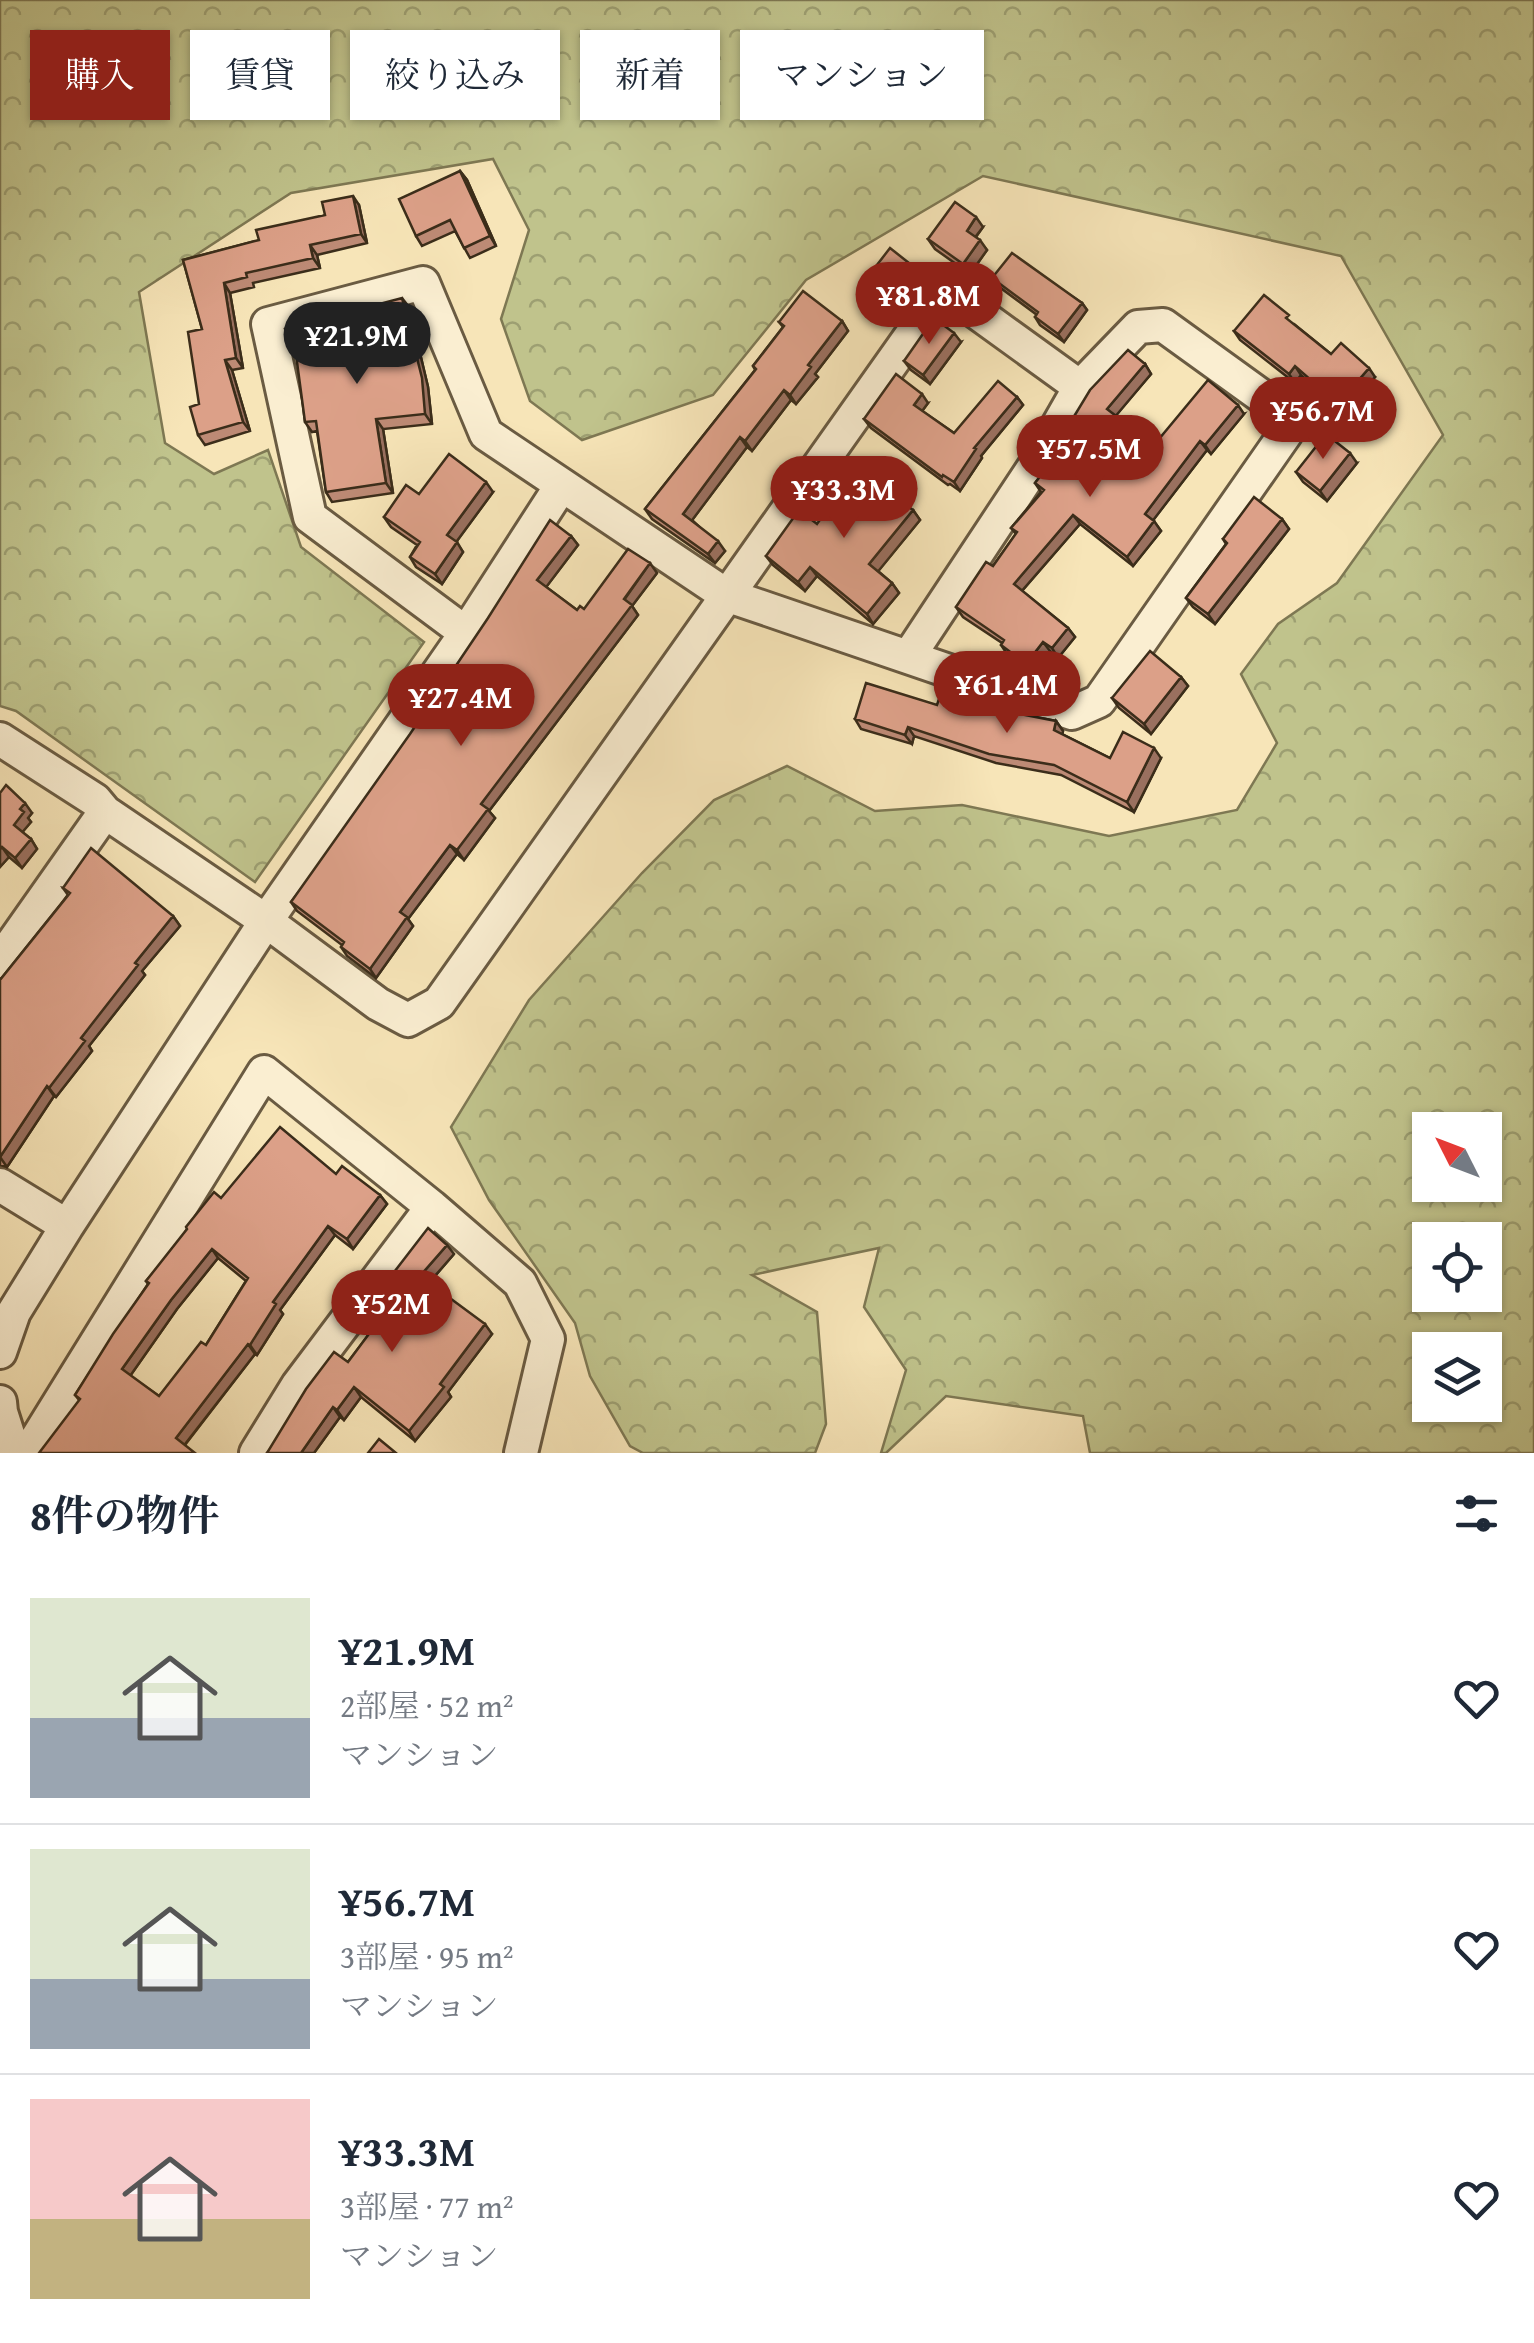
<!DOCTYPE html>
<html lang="ja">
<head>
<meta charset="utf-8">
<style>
	:root { --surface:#fff; --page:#f6f6f7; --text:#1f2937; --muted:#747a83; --line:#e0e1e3; --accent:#8f2418 }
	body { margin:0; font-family:"Gentium Book Plus","Noto Serif JP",serif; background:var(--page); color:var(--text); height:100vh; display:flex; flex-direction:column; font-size:38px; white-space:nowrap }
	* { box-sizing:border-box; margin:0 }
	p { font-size:32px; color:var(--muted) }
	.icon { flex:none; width:55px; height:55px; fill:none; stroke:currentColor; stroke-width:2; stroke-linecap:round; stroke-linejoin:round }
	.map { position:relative; height:1453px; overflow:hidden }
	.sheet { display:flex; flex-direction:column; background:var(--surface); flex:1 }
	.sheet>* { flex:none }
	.top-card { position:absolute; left:30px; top:30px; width:1000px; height:90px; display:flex; gap:20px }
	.needle { width:65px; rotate:312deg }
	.controls { position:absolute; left:1412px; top:1112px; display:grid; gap:20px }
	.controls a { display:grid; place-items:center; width:90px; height:90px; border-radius:0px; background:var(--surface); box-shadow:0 2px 8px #0004; font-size:50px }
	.price { position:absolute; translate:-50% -85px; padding:0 22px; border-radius:35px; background:var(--accent); color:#fff; font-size:32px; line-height:65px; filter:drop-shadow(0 2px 5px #0008) }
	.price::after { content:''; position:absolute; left:50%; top:60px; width:30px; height:22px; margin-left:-15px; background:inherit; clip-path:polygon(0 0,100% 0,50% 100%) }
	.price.current { background:#222; color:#fff }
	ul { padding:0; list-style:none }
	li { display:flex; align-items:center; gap:30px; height:250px; padding:0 30px }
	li+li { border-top:2px solid var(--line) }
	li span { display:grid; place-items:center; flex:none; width:280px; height:200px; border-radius:0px; color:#555 }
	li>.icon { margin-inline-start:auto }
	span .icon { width:120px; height:120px; fill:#fffc; stroke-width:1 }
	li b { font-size:42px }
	h2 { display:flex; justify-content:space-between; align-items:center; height:120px; padding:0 30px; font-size:42px }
	.chip { padding:0 35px; border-radius:0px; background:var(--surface); box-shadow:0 2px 8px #0004; font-size:35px; line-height:90px }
	.chip.current { background:var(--accent); color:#fff }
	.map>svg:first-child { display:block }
	.forest { fill:url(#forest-crowns); stroke:#7e7853; stroke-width:2.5; fill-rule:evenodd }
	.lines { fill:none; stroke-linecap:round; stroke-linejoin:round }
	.minor-casing { stroke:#6a5b42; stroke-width:38 }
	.minor { stroke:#faeed1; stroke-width:32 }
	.wall { fill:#bd8a75; stroke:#3b2d1a; stroke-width:2.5; fill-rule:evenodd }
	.shaded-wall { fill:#9a705f; stroke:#3b2d1a; stroke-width:2.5 }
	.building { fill:#dca088; stroke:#3b2d1a; stroke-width:2.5; fill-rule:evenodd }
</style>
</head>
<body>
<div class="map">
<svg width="1534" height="1453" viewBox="0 0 1534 1453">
	<defs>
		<pattern id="forest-crowns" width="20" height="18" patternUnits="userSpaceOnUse" patternTransform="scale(2.5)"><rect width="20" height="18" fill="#c0c38c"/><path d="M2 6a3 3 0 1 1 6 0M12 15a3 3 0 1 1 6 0" fill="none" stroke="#9d9f72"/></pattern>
	</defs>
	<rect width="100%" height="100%" fill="#f7e5b8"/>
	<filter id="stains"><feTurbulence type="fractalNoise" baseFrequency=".002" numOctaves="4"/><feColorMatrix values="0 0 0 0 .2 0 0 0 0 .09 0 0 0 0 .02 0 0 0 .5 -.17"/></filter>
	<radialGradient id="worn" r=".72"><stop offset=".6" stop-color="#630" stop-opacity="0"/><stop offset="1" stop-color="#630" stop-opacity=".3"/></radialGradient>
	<!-- forest -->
	<path class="forest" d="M0 0H1534V1453H1090L1083 1416 946 1396 886 1453H881L906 1370 864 1307 879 1248 752 1275 817 1312 826 1424 815 1453H643L630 1446 590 1376 575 1323 489 1200 451 1127 529 1000 642 873 714 800 787 766 875 811 962 805 1109 836 1237 810 1277 743 1241 674 1278 624 1337 583 1443 435 1341 256 983 176 806 280 713 395 582 440 530 401 501 319 529 230 493 159 291 193 139 292 165 443 214 474 268 450 301 547 424 642 255 882 16 711 0 706ZM1430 1130H1485V1185H1430ZM1430 1240H1485V1295H1430ZM1430 1350H1485V1405H1430Z"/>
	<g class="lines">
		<defs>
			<path id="minor" d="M466 633 310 517 268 324 423 283 486 434 726 595 1072 713 1099 701 1286 433 1278 408 1163 325 1138 327 1080 387 1036 464 909 656
				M0 739 95 800 105 812 266 921 378 1004 408 1020 439 1003 932 306 957 298 1080 387
				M0 961 105 812
				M0 1185 67 1226
				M0 1352 14 1312 67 1226 266 921 466 633 561 486
				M0 1402 1 1412 14 1453
				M28 1453 264 1072 432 1207 520 1283 548 1339 521 1453
				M256 1453 298 1385 432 1207"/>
		</defs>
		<!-- minor casing -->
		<use href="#minor" class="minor-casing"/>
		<!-- minor -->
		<use href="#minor" class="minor"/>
	</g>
	<!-- wall -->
	<path class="wall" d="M460 171 467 180 496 246 470 258 455 231 422 246 416 236Z
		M359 205 367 243 317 255 320 268 253 283 254 287 230 293 243 368 232 370 250 431 205 445 198 435 202 329 183 260 259 240 325 215Z
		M983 227 976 237 987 250 970 274 935 249 928 239Z
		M914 267 921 276 892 315 867 296 860 287Z
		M992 278 1058 287 1082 303 1087 310 1064 342 1040 325 1035 317 1037 315 998 286Z
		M409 307 428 387 432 424 383 429 393 493 332 502 326 492 317 431 312 432 305 422 297 357 291 349Z
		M842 321 848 331 815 374 818 377 796 404 791 400 752 451 747 447 692 520 725 551 715 563 652 519 645 509 755 370 753 366 783 327 779 322Z
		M1294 324 1331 354 1375 377 1344 412 1301 375 1295 383 1240 340 1234 331Z
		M961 342 930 384 911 370 904 361Z
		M1145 364 1151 374 1116 415 1154 445 1244 414 1211 454 1207 450 1153 520 1161 531 1133 566 1080 524 1022 591 1068 628 1075 637 1058 658 1050 651 1032 674 1007 654 1001 645 1002 643 963 617 956 607 993 566 1016 534 1011 528 1041 492 1035 483 1072 435 1067 428Z
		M1017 397 1023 405 981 456 982 458 960 491 950 484 948 485 871 428 864 419 928 403 922 411 954 433Z
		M1357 463 1327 501 1303 482 1296 472Z
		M493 492 456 542 463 552 442 584 416 567 410 557 417 545 391 527 384 517 419 494Z
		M913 510 920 520 878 571 892 583 899 593 873 624 817 576 805 591 773 565 766 556 817 524Z
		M1282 519 1289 529 1215 624 1193 607 1186 598 1226 544 1223 539Z
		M571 536 578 545 546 587 577 610 584 609 657 573 632 606 638 615 489 811 495 818 464 860 457 854 408 919 413 926 376 978 347 956 341 947 342 945 297 911 291 902Z
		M1181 677 1188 686 1151 734 1119 708 1112 698Z
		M982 699 988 708 1056 721 1063 731 1062 734 1110 758H1161L1134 812 1061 775 996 763 914 736 912 744 861 729 855 719Z
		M0 793 32 813 28 818 31 822 22 832 31 839 37 849 22 868 9 857 0 867Z
		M63 888 173 916 180 926 142 971 145 975 89 1046 92 1051 56 1097 54 1096 7 1167 0 1165V980L68 895Z
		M336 1174 380 1195 387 1204 353 1249 335 1235 280 1310 283 1314 257 1355 255 1354 185 1445 79 1400 75 1395 148 1284 146 1281 221 1198ZM218 1258 246 1281 206 1345 159 1396 130 1376 177 1309Z
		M454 1254 429 1283 492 1334 448 1392 451 1397 415 1441 361 1397 344 1420 340 1417 314 1453H267L348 1362 400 1293 388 1280Z"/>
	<!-- shaded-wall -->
	<path class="shaded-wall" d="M460 171 467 180 496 246 490 236Z
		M353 196 359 205 367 243 361 234Z
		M976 217 983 227 973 240 967 231Z
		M980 240 987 250 970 274 963 264Z
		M310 245 317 255 320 268 313 258Z
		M914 267 921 276 892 315 885 305Z
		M224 283 230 293 243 368 236 358Z
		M402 298 409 307 428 387 432 424 425 414Z
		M1082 303 1087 310 1064 342 1058 334Z
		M842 321 848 331 815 374 818 377 796 404 790 395 808 365Z
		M954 333 961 342 930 384 923 375Z
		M225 360 232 370 250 431 243 422Z
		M1145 364 1151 374 1114 418 1107 409Z
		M1295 366 1301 375 1295 383 1289 374Z
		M1369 368 1375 377 1344 412 1338 404Z
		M784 390 791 400 752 451 745 441Z
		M922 394 928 403 920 414 914 405Z
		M1017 397 1023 405 981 456 982 458 960 491 954 482 974 448Z
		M1238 405 1244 414 1211 454 1205 445Z
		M376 419 383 429 393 493 386 483Z
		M740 437 747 447 690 523 683 514Z
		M1200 441 1207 450 1151 523 1145 514Z
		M1350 453 1357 463 1327 501 1320 491Z
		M486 482 493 492 454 545 447 535Z
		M913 510 920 520 876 574 869 564Z
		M1073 515 1080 524 1020 593 1014 584Z
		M1282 519 1289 529 1215 624 1208 614Z
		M1154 521 1161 531 1133 566 1127 557Z
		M571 536 578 545 544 590 537 580Z
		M718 541 725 551 715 563 708 554Z
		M457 542 463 552 442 584 435 574Z
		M650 563 657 573 632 606 638 615 489 811 495 818 464 860 457 850 481 804Z
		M810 567 817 576 805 591 798 582Z
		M892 583 899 593 873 624 867 614Z
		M1068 628 1075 637 1058 658 1052 648Z
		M1043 642 1050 651 1032 674 1026 664Z
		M1181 677 1188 686 1151 734 1144 724Z
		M1056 721 1063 731 1061 740 1054 730Z
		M908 727 914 736 912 744 905 735Z
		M1154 748 1161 758 1134 812 1127 802Z
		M25 803 32 813 28 818 31 822 20 835 14 825 20 809Z
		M31 839 37 849 22 868 15 858Z
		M450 845 457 854 408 919 413 926 376 978 370 969 400 912Z
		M2 847 9 857 0 867V849Z
		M173 916 180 926 142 971 145 975 89 1046 92 1051 56 1097 49 1088 81 1038 135 963Z
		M47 1086 54 1096 7 1167 0 1157Z
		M380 1195 387 1204 353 1249 347 1239Z
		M328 1226 335 1235 280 1310 283 1314 257 1355 250 1345 273 1302Z
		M447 1245 454 1254 427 1285 420 1276Z
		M212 1249 218 1258 177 1309 128 1379 122 1369 171 1300Z
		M485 1324 492 1334 448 1392 451 1397 415 1441 409 1431 440 1384Z
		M248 1344 255 1354 182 1448 176 1438Z
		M354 1387 361 1397 344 1420 337 1410Z
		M333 1407 340 1417 314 1453H301Z"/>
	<!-- building -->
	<path class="building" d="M460 171 490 236 464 248 450 220 416 236 399 199Z
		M353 196 361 234 310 245 313 258 246 273 247 277 224 283 236 358 225 360 243 422 198 435 190 407 199 404 188 332 202 329 183 260 259 240 256 230 325 215 322 202Z
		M955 202 976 217 967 231 980 240 963 264 928 239Z
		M890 248 914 267 885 305 860 287Z
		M1012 253 1082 303 1058 334 1035 317 1038 312 992 278Z
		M803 291 842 321 808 365 811 367 790 395 784 390 745 441 740 437 683 514 718 541 708 554 645 509 756 369 753 366 784 326 779 322Z
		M1264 295 1289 315 1286 318 1331 354 1341 343 1369 368 1338 404 1295 366 1289 374 1234 331Z
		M402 298 422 378 425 414 376 419 386 483 326 492 316 421 305 422 295 347 291 349 285 329Z
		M934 318 954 333 923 375 904 361Z
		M1128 350 1145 364 1107 409 1154 445 1208 380 1238 405 1205 445 1200 441 1145 514 1154 521 1127 557 1073 515 1014 584 1068 628 1052 648 1043 642 1026 664 1001 645 1004 640 956 607 986 562 993 566 1017 532 1011 528 1044 490 1035 483 1074 433 1067 428 1090 390Z
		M896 374 922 394 914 405 954 433 998 381 1017 397 974 448 976 449 954 482 943 475 942 477 864 419Z
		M1326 434 1350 453 1320 491 1296 472Z
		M449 454 486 482 447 535 457 542 435 574 410 557 420 542 384 517 406 485 419 494Z
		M855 470 913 510 869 564 892 583 867 614 810 567 798 582 766 556 799 510 817 524Z
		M1254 497 1282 519 1208 614 1186 598 1227 543 1223 539Z
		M550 520 571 536 537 580 577 610 580 606 584 609 628 549 650 563 624 599 632 605 481 804 488 809 457 850 450 845 400 912 407 917 370 969 341 947 344 942 291 902 410 734 488 618Z
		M1150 651 1181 677 1144 724 1112 698Z
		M866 683 937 705 943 687 982 699 980 706 1056 721 1054 730 1110 758 1123 732 1154 748 1127 802 1054 765 989 754 908 727 905 735 855 719Z
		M6 785 25 803 20 809 24 812 14 825 31 839 15 858 2 847 0 849V793Z
		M91 848 173 916 135 963 138 965 81 1038 85 1041 49 1088 47 1086 0 1157V980L70 893 63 888Z
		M280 1127 336 1174 342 1166 380 1195 347 1239 328 1226 273 1302 276 1304 250 1345 248 1344 176 1438 195 1453H39L80 1399 75 1395 113 1334 149 1283 146 1281 187 1229 186 1227 214 1192 221 1198ZM212 1249 248 1278 206 1345 201 1342 159 1396 122 1369 171 1300Z
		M428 1228 447 1245 420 1276 485 1324 440 1384 444 1387 409 1431 354 1387 337 1410 333 1407 301 1453H267L306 1389 334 1352 348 1362 401 1291 388 1280Z
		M379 1439 396 1453H368Z"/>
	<rect width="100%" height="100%" filter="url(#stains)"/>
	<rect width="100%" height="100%" fill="url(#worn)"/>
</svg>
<div class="controls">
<a><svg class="needle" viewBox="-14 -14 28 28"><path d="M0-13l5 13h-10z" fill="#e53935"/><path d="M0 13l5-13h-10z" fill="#747a83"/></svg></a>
<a><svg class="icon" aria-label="locate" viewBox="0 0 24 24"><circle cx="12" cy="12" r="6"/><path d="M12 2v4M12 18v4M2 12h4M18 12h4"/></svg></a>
<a><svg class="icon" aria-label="layers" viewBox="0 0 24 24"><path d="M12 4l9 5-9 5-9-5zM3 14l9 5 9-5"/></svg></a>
</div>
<b class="price" style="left:929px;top:347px">¥81.8M</b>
<b class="price current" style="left:357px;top:387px">¥21.9M</b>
<b class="price" style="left:1323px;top:462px">¥56.7M</b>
<b class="price" style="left:1090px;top:500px">¥57.5M</b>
<b class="price" style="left:844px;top:541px">¥33.3M</b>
<b class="price" style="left:1007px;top:736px">¥61.4M</b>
<b class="price" style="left:461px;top:749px">¥27.4M</b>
<b class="price" style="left:392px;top:1355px">¥52M</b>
<div class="top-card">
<a class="chip current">購入</a>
<a class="chip">賃貸</a>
<a class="chip">絞り込み</a>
<a class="chip">新着</a>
<a class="chip">マンション</a>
</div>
</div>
<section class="sheet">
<h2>8件の物件<svg class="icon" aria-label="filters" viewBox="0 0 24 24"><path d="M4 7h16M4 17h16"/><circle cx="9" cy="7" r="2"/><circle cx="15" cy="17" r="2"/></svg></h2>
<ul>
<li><span style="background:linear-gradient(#dfe7d0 60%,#9aa5b1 0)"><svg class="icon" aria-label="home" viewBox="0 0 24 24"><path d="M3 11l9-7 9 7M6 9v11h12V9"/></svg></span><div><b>¥21.9M</b><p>2部屋 · 52 m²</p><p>マンション</p></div><svg class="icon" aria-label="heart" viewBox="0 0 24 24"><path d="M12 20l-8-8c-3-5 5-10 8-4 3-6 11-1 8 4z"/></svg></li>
<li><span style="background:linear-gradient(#dfe7d0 65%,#9aa5b1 0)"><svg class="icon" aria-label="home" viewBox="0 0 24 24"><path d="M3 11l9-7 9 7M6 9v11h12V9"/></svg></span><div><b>¥56.7M</b><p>3部屋 · 95 m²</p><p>マンション</p></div><svg class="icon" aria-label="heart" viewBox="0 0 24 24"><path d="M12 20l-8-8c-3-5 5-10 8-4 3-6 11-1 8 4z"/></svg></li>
<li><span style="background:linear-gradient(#f6c9c9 60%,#c2b280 0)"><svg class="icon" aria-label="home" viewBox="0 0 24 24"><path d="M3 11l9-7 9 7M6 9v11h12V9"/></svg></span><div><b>¥33.3M</b><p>3部屋 · 77 m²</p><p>マンション</p></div><svg class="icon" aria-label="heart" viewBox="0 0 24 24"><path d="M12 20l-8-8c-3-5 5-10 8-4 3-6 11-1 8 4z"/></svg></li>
</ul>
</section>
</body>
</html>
